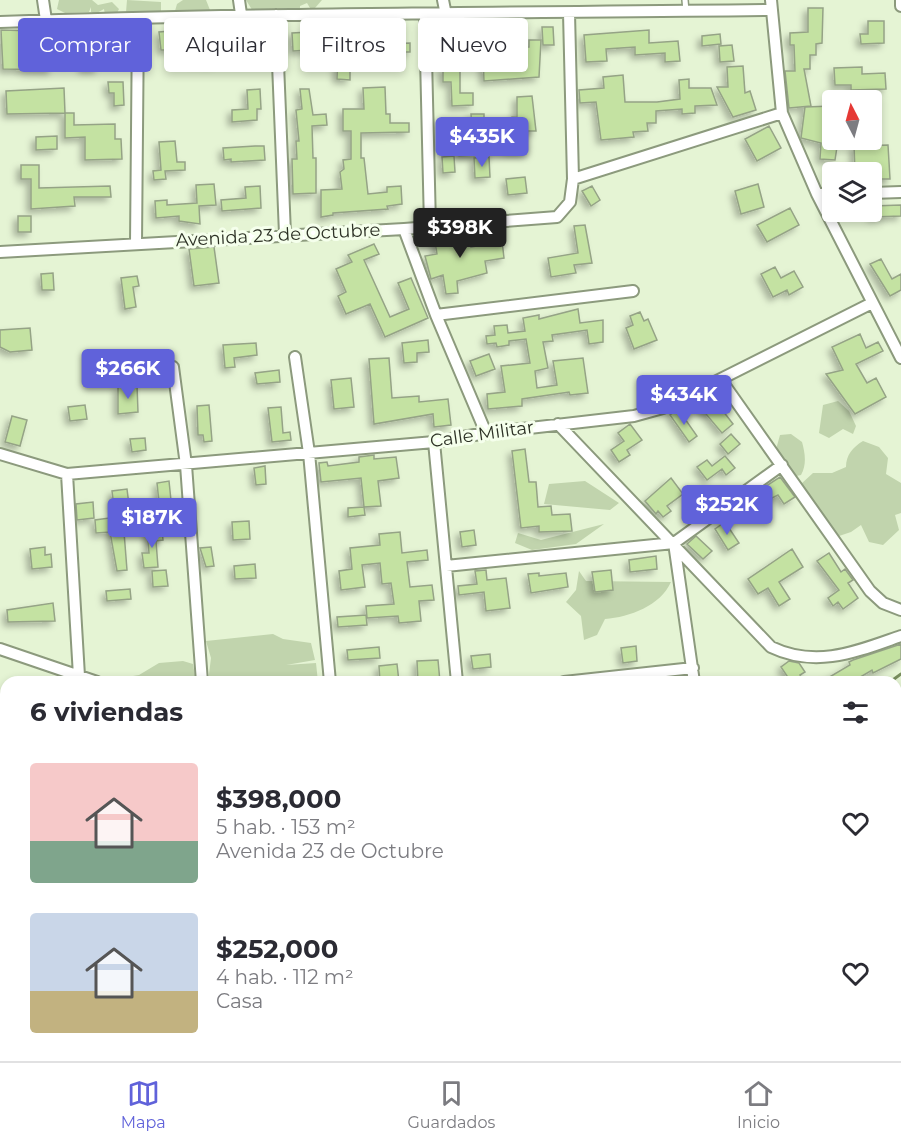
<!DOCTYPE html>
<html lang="es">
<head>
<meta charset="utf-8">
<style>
	:root { --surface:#fff; --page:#f2f2f3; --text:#2b2b33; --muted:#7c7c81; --line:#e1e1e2; --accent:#6062da }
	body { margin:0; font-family:Montserrat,sans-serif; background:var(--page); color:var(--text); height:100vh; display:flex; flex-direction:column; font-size:22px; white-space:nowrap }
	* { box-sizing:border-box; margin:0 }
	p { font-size:20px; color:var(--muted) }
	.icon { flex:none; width:33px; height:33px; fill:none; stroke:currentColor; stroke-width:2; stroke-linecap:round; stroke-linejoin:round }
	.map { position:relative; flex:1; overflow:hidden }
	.sheet { position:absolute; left:0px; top:676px; width:902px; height:386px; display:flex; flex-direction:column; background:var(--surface); border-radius:18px 18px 0 0; box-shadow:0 3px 9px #0003 }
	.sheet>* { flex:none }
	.hud { position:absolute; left:18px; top:18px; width:600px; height:54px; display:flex; gap:12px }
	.needle { width:39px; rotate:354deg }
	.fabs { position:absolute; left:822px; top:90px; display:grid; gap:12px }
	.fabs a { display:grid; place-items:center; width:60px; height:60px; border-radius:6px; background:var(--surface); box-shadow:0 3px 9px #0003; font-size:30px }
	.price { position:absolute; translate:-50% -51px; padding:0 14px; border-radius:6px; background:var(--accent); color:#fff; font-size:20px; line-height:39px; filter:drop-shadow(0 2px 3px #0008) }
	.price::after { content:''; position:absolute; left:50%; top:36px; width:18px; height:14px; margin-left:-9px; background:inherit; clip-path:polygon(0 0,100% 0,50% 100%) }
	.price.selected { background:#222; color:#fff }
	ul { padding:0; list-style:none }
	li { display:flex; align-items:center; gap:18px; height:150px; padding:0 30px }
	li span { display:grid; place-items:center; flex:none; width:168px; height:120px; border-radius:6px; color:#555 }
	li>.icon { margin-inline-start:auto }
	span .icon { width:72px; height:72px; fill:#fffc; stroke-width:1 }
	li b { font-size:26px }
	h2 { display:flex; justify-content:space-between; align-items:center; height:72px; padding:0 30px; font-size:26px }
	.pill { padding:0 21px; border-radius:6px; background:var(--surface); box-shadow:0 3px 9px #0003; font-size:21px; line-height:54px }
	.pill.selected { background:var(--accent); color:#fff }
	.menu { display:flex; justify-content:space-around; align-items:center; height:84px; border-top:2px solid var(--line); background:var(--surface); font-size:16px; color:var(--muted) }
	.menu a { display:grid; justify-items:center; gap:3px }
	.menu .selected { color:var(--accent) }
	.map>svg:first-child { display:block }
	.green { fill:#c1d4ad }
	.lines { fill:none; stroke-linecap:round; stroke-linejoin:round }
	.stream { stroke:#788d5e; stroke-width:3 }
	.building { fill:#c4e2a2; stroke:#95a386; stroke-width:1.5; filter:url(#shadow) }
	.lane-casing { stroke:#8c9a7d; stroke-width:8 }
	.street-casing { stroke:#8c9a7d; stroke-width:14 }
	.lane { stroke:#fff; stroke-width:5 }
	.street { stroke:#fff; stroke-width:10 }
	.labels { text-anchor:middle; stroke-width:6; stroke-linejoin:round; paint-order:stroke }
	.street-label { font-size:18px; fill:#2c3125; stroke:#f5ffec }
</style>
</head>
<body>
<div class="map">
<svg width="901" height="1061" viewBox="0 0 901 1061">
	<defs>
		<filter id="shadow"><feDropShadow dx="-4" dy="4" stdDeviation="3" flood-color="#0004"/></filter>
	</defs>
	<rect width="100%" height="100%" fill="#e5f4d4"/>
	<!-- green -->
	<path class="green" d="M59 0H92L98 5 112 2 119 9 116 15H105L104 9 95 14 91 12V7L89 12 65 13 57 9Z
		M127 0 161 2V15L132 17 126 12Z
		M183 0H206L210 10 207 13 179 14 175 11 177 4Z
		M246 0H322L315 8H310L307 3 300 6V11L291 12 286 8 254 13Z
		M838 401 849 411 856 426 853 434 843 429 829 438 819 433 823 405Z
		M791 434 802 442C805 453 807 464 801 475L792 477 775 453 780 435Z
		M863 441 879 447 888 458 886 474 901 483V513L895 515 899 530 883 545 869 542 861 525 851 532 839 536 801 484 813 473H832L846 467C846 455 853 447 863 441Z
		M585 481 619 503 610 510 544 504 549 484Z
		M604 524 576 544 532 550 515 543 518 533 541 540Z
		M579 571 586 581 671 582C660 606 630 617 605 619L597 635 584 640 581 616 566 602 576 590Z
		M273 634 283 639 311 643 315 660 286 665 316 663 318 682H208L211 658 206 641Z
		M183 661 193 664 196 682H130L127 677 139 675 159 663Z
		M0 998 6 999V1056H51V1061H0Z"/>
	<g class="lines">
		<!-- stream -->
		<path class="stream" d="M890 682 901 674
			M0 1019H6"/>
	</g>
	<!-- building -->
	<path class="building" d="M808 8H823L822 43 816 44V55H810V69H804L811 106 789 108 785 71H795L794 45H790V33L808 32Z
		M868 21H884V43L861 44 860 34H868Z
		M482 26H490L491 39 496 38 497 48 529 47V40H541L539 77 484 81 483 56 452 57V48H442V28L458 27V35L482 34Z
		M542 27H553L554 45H543Z
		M266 28 268 46 260 47 261 56 251 57 249 30Z
		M1 30 75 32V48H97L98 69H83V60L52 61V70L3 69Z
		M649 30V43L678 41 680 61 665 62V53L635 55V47L606 49 607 61 586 62 584 35Z
		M170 31 171 33 187 32 188 43 171 44 172 50H161L159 32Z
		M309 32 310 50 293 51 292 33Z
		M720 34 721 44 702 46V36Z
		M365 36H382V44L410 43V52H400V60L386 61V57L365 56Z
		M196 42 216 43 215 63 195 62Z
		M732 45 734 61 720 62 719 46Z
		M338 52H350V80L337 79Z
		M743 66 745 93 750 91 756 110 733 117 717 87H728L727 67Z
		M862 67V74L885 73 886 89 851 90V85H835L834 68Z
		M443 68H460V93H473V105L452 106 451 82H443Z
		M623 75 625 102H657L680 99 679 80 689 79V88H711L717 105 695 106V113L682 114V109L656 111V123H647L648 131 633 132 634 137 601 140 596 102 580 103 579 90 604 88 603 77Z
		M108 82H123L124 105 114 106V93H109Z
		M385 87 386 114H390V123H409V132L361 133V158H364L368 194 387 192V187L401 186 402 204 387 206 388 209 333 213V215L321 217V190L342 189 340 172 344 169 343 160 351 159V131H343V109H364L363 88Z
		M64 88 65 113H74V125L115 124V139H121L122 159 85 160V137L65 138V113L7 114 6 91Z
		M260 89 261 109H257V120L232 122V110L248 109 247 90Z
		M300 89H309L313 115 326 114 327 125 312 126 313 158H316V193L293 194 292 159H297L296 141H299L296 110 302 109Z
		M532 96 536 131H523L524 150H508V144H498V133L512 132V117H517V97Z
		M832 106 830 146 837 147 835 160 820 159 821 143 801 138 805 107Z
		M471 114H484V131H472Z
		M769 126 781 148 757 161 745 139Z
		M57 136V149L36 150V137Z
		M175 141 177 162H185V170L165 171 166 179 154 180 153 171 161 170 159 142Z
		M459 143H478V155L459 156Z
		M888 145 890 179H880V172H855L854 146Z
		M255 146H264L265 160 231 162V159L224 160 223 148Z
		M454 156 455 172 443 173 442 157Z
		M489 157 490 177 475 178 474 158Z
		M21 165H39V188L110 186 111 197H74L75 206 31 209V179H21Z
		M525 177 527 193 508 195 506 179Z
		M214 184 216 205 199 206 200 224 179 221V216L156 218 155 201 167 200V205L197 203 196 185Z
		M758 184 764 207 741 214 735 191Z
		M260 186 261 208 222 211 221 200 246 198 245 187Z
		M592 186 600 200 591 206 582 191Z
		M901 205V216L872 217V206Z
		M790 208 799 225 767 242 757 225Z
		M18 216H31V232H18Z
		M585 225 592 263 574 265 576 273 551 277 548 258 578 253 574 226Z
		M468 231 471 247 502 241 504 258 485 261 487 273 457 281 458 293 446 294 443 275 431 279 425 256 437 254 434 236Z
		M374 244 379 254 364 260 390 317 409 309 398 283 411 278 428 318 385 337 370 304 346 314 338 296 346 292 336 269 352 262 348 255Z
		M214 247 219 283 194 286 189 249Z
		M881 259 892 279 901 274V290L890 296 870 264Z
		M775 267 781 278 794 271 803 287 789 295 787 290 773 297 761 274Z
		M53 273 54 290H42L41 274Z
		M137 276 139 286 133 287 136 307 125 309 121 278Z
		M578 309 580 323 603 320V342L589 344 587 330 552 335 553 341 543 342 548 368 535 371 537 388 557 385 553 361 583 358 588 393 570 395 569 392 522 399V406L488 409 487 394 505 392 501 366 530 363 526 339 509 341V345L497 347 496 343 487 344 486 336 495 335 494 326 507 325 508 333 525 331 523 318 539 315V319Z
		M640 312 644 321 648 319 657 340 634 349 626 328 633 325 630 316Z
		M30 328 32 350 10 352 0 347V330Z
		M860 334 866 348 878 342 883 351 856 364 867 383 876 378 886 397 855 414 826 374 843 370 832 347Z
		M428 340 429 352 417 353V362L404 363 402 343Z
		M256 343 257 355 234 358 235 367 225 368 223 345Z
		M489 354 495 369 476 376 470 361Z
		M389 358 392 398 419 396V402L448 399 451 425 434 427 433 414 374 424 369 359Z
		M279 370 280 382 257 384 255 373Z
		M351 378 354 407 334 409 331 380Z
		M137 385 138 412 118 414V387Z
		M713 398 733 424 722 433 700 407Z
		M85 405 87 419 70 421 68 407Z
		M209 405 212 441 204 442 203 435H198L197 406Z
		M281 407 283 433 290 432 291 440 272 442 268 408Z
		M678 409 697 436 689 442 670 415Z
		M12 416 27 420 20 446 5 442Z
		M630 424 642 440 627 450 630 455 619 462 611 450 624 441 618 433Z
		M731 434 740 444 728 454 720 444Z
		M145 438 146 450 132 452 130 439Z
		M525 449 529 482H536L538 507 551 506 552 515 570 514 572 531 539 532V526L521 528 512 451Z
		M374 455V459L396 457 399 478 378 481 381 506 364 507 365 515 348 517V508L364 507 361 478 321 482 319 463 327 462 328 466 359 462V457Z
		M725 456 735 468 726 475 722 469 707 480 697 467 707 460 712 466Z
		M265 466 266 484 256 485 254 468Z
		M780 477 795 497 784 504 778 495 770 499 763 488Z
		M671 478 683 494 667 506 671 511 663 517 658 511 656 514 645 501Z
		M169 481 172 510 160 511 157 483Z
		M127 489 129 505 114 507 112 491Z
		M93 502 94 518 77 520 76 504Z
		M109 518 110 527 121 526 124 532 127 570 117 571 110 532 96 533 95 520Z
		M249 521 250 539 233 540 232 522Z
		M725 522 739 543 728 550 715 529Z
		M162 530 163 540 156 541 158 567 144 568 142 553H149L147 532Z
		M474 530 476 545 462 547 460 532Z
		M400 532 402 553 427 550 428 560 407 562 410 587 432 585 434 600 419 601 421 621 399 623 398 616 367 618 366 606 394 604 391 583 382 584 380 563 362 565 365 587 341 590 339 571 352 569 350 548 380 545 379 534Z
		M696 536 712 551 703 559 687 544Z
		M45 547V555L51 554 52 567 32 569 30 549Z
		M211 547 214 566 206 567 200 548Z
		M792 549 803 567 779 582 790 599 779 606 768 588 758 594 748 579Z
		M829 553 841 572 845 569 853 580 848 583 858 598 843 609 838 602 833 606 828 598 839 590 817 561Z
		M656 556 657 569 630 572 629 560Z
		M255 564 256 578 235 579 234 566Z
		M166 570 168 586 153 587 152 571Z
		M486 570 487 580 506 578 510 608 486 611 484 592 459 595 458 586 477 584 475 571Z
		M611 570 613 590 595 592 592 572Z
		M539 573V576L566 573 568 587 531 593 528 574Z
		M130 589 131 599 107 601 106 591Z
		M53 603 55 621 8 622 7 610Z
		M366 615 367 625 338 627 337 617Z
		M901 644V659L873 673 872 670 852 682H821L850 665 849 662 853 660Z
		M636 646 637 661 623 663 621 648Z
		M379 647 380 658 348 660 347 650Z
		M490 654 491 667 473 669 471 656Z
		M438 660 440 682H418L417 661Z
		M789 661 799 663 805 672 800 675 805 682H791L781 667Z
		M397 664 399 682H380L379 666Z"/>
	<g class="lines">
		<defs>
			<path id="lane" d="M685 0 686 11"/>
			<path id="street" d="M43 0 46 20
				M239 0 241 14
				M443 0 446 15
				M771 0 782 113 817 194 901 358
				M901 0V6
				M276 15 285 234
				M425 15 430 226
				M0 22C257 13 514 13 771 10
				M573 179 782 113
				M872 193 901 192
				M817 194H832
				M404 229 436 315 486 433
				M136 243 138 19
				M0 252 404 229 557 217 570 202 573 179 569 13
				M436 315 633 291
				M295 357 309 453 330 682
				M173 367 186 465 202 682
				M721 380 870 591 883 603 901 610
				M558 424 771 647C817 669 858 651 901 636
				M434 442 457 682
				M0 454 67 474 434 442 486 433 634 416 663 408 872 303
				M67 474 79 676 76 682
				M674 543 694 682
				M446 566 674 543 782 465
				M0 649 97 682
				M564 682 693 668
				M896 814H901
				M896 835 901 834
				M0 838 6 840
				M0 910 6 891
				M896 972 901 979
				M234 1056 236 1061
				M431 1056 434 1061
				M627 1056 632 1061
				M808 1056 811 1061
				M523 1061 530 1056"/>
		</defs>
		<!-- lane casing -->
		<use href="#lane" class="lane-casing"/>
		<!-- street casing -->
		<use href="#street" class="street-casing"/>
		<!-- lane -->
		<use href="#lane" class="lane"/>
		<!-- street -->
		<use href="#street" class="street"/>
	</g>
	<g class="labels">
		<!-- street labels -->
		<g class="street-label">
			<text transform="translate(278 235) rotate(-3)" y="6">Avenida 23 de Octubre</text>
			<text transform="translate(482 434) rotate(-8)" y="6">Calle Militar</text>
		</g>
	</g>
</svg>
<div class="fabs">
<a><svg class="needle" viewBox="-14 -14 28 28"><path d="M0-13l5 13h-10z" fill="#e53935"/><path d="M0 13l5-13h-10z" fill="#7c7c81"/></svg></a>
<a><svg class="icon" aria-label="layers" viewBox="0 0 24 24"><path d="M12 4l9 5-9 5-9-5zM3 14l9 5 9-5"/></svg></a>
</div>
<b class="price" style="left:482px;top:168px">$435K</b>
<b class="price selected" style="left:460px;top:259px">$398K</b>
<b class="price" style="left:128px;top:400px">$266K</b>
<b class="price" style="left:684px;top:426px">$434K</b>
<b class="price" style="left:727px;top:536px">$252K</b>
<b class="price" style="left:152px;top:549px">$187K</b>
<div class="hud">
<a class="pill selected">Comprar</a>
<a class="pill">Alquilar</a>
<a class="pill">Filtros</a>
<a class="pill">Nuevo</a>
</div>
<section class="sheet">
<h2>6 viviendas<svg class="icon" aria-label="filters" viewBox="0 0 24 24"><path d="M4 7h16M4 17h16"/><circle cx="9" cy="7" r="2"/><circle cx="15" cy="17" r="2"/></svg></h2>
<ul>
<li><span style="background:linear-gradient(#f6c9c9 65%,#7fa58c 0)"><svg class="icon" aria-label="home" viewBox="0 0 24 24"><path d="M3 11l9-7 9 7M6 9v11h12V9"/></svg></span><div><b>$398,000</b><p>5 hab. · 153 m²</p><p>Avenida 23 de Octubre</p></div><svg class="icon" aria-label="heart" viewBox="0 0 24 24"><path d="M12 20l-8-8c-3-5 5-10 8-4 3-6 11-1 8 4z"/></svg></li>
<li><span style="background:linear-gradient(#c9d6e8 65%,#c2b280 0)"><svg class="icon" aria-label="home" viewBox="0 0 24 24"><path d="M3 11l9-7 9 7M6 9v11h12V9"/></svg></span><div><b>$252,000</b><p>4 hab. · 112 m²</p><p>Casa</p></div><svg class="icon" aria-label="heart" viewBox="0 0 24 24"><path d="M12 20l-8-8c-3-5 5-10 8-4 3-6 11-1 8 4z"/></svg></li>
</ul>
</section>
</div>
<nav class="menu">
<a class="selected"><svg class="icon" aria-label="map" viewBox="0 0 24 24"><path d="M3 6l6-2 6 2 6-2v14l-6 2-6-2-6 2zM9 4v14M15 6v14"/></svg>Mapa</a>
<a><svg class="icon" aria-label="saved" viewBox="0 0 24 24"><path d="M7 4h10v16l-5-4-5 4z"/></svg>Guardados</a>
<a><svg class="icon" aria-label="home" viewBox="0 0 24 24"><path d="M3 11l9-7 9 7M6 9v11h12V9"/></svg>Inicio</a>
</nav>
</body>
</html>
